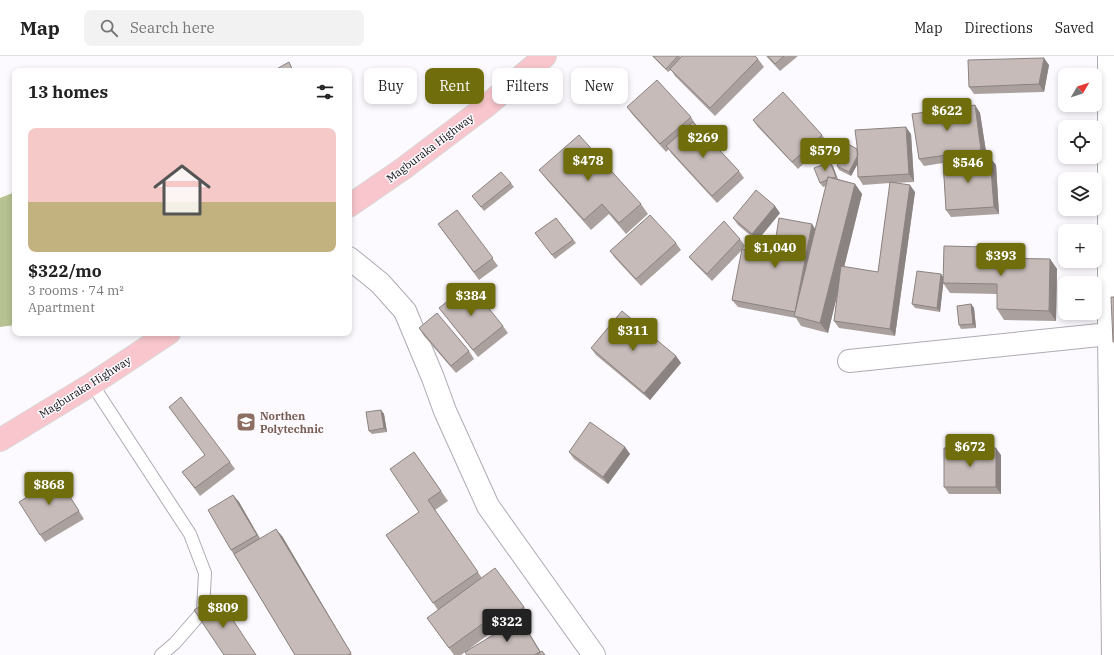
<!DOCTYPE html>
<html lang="en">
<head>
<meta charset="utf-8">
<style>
	:root { --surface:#fff; --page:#f2f2f2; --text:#222; --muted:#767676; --line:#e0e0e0; --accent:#706d0d }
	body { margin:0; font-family:"IBM Plex Serif",serif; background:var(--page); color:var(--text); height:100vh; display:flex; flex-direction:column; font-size:15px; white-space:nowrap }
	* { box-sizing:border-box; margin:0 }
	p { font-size:13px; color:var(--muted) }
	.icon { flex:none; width:22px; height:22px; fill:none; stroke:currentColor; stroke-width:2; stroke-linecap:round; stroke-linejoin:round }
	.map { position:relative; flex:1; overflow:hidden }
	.panel { position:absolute; left:12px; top:12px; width:340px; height:268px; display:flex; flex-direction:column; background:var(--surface); border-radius:8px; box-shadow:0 2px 6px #0003 }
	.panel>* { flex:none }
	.guide { position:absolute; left:364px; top:12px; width:380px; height:36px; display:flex; gap:8px }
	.needle { width:26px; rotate:51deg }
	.buttons { position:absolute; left:1058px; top:12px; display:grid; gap:8px }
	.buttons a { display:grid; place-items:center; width:44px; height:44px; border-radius:8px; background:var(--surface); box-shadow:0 2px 6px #0003; font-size:20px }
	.price { position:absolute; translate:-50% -34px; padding:0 9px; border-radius:4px; background:var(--accent); color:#fff; font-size:13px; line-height:26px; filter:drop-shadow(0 1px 2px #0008) }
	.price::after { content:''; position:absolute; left:50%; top:24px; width:12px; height:9px; margin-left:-6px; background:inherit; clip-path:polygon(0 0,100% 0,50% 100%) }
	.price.current { background:#222; color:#fff }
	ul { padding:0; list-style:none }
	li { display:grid; align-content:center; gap:8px; height:212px; padding:0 16px }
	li+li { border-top:1px solid var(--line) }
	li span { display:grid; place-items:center; height:124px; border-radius:8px; color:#555 }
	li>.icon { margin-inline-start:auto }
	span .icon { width:72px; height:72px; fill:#fffc; stroke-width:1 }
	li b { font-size:17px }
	h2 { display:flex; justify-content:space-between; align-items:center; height:48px; padding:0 16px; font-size:17px }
	.chip { padding:0 14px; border-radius:8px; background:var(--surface); box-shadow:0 2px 6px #0003; font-size:14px; line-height:36px }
	.chip.current { background:var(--accent); color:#fff }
	header { display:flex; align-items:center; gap:24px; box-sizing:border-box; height:56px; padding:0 20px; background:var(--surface); border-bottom:1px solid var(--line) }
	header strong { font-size:19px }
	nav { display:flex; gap:22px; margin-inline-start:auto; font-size:14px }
	.search { width:280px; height:36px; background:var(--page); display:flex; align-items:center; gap:10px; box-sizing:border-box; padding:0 14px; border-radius:8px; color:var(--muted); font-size:15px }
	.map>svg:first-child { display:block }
	.forest { fill:#b6c292 }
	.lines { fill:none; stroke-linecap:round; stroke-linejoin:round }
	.lane-casing { stroke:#aeabb4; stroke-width:14 }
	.street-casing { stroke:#aeabb4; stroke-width:24 }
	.primary-casing { stroke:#d8d8d9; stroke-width:24 }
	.lane { stroke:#fff; stroke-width:12 }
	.street { stroke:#fff; stroke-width:22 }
	.primary { stroke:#f8c6cc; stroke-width:22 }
	.wall { fill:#aaa19e }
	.shaded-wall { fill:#8b8381 }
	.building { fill:#c6bbb8; stroke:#8b8381 }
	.labels { text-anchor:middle; stroke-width:3; stroke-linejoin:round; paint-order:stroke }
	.street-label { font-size:11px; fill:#0d0c0f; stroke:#fcfafe }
	.education-label { font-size:11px; font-weight:bold; fill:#785e54; stroke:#fcfafe; text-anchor:start }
</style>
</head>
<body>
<header>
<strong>Map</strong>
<div class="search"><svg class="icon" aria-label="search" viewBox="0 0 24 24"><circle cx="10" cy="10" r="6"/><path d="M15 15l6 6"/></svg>Search here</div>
<nav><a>Map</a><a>Directions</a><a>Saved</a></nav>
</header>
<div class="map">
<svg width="1114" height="599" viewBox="0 0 1114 599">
	<rect width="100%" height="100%" fill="#fcfafe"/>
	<!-- forest -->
	<path class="forest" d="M15 136V269L0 271V142Z"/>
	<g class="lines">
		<defs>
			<path id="lane" d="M92 328 190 478 205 517 203 555 175 587 161 599"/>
			<path id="street" d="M1109 0V278L1113 599
				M349 202 380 227 405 255 433 322 445 355 488 450 594 599
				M849 305 1109 278"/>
			<path id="primary" d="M349 150 404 112 485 51 545 0
				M0 384 92 328 169 277"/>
		</defs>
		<!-- lane casing -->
		<use href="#lane" class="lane-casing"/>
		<!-- street casing -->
		<use href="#street" class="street-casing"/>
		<!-- primary casing -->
		<use href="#primary" class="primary-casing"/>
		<!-- lane -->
		<use href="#lane" class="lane"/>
		<!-- street -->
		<use href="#street" class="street"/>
		<!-- primary -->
		<use href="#primary" class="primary"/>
	</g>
	<!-- wall -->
	<path class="wall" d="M652 0H680L681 1 758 3 764 11 715 60 675 20 671 14 668 16Z
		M766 0H798L780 15Z
		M1049 9 1044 36 974 38 969 31Z
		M975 49 980 57 987 102H981H990L996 109 999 158 951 161 946 154 943 107 924 110 919 103Z
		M627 51 691 61 696 69 739 115 744 122 717 147 671 97 669 93 666 96 632 58Z
		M753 64 822 79 827 86 798 113 758 71Z
		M911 78 914 126 894 127 915 136 895 280 839 272 834 265 838 235 828 277 801 270 796 262 738 251 732 244 742 194 712 225 695 208 689 201 740 183 745 190 743 193 773 199 815 173 826 130 823 131 820 127 833 110 838 123 855 128 862 138 844 211 878 216 890 127 863 129 858 121V107L851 120 839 114 837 110 857 93Z
		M539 114 641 148 648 158 626 178 609 158 591 174 547 124Z
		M511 127 514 131 484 155 472 140Z
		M457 154 498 210 479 224 438 168Z
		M780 157 757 185 738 169 733 162Z
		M556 162 576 187 555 203 535 177Z
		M676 187 681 194 641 230 615 202 610 195Z
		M995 202 1050 203 1057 213 1056 265 1004 264 997 253V238L950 237 943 227 940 256 915 252 912 248 941 218 943 221Z
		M971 248 974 252 976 272 961 273 959 269Z
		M439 252 503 270 508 277 478 301Z
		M419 272 469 295 474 303 456 317 424 280Z
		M591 292 676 300 681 307 650 344 596 299Z
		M169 351 230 406 235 413 200 440 182 416 205 399Z
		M381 354 384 358 387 376 372 378 369 375Z
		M625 391 630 398 608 428 574 403 569 396Z
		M414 396 448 445 435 454 482 522 524 551 531 561 523 567 541 596 545 599H467L493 579 492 576 461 599H454L427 562 438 554 386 479 419 456Z
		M1001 399V438H949L944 431Z
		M63 430 84 463 45 486 40 479Z
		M233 439 239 446 260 483 282 480 352 599H295L231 494Z"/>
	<!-- shaded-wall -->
	<path class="shaded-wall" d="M1044 2 1049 9 1044 36 1039 28Z
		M975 49 980 57 987 102 981 94Z
		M906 71 911 78 914 126 909 118Z
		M860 94 863 98 851 120 849 116Z
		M990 102 996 109 999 158 994 151Z
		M830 106 833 110 838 125 836 121Z
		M855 128 862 138 828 277 820 267Z
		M910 129 915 136 895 280 890 273Z
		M775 150 780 157 757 185 752 178Z
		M812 168 817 176 796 256Z
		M988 191 995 202H988Z
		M1050 203 1057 213 1056 265 1049 255Z
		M941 218 944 222 940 256 937 252Z
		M971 248 974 252 976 272 973 268Z
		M676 300 681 307 650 344 644 337Z
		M381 354 384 358 387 376 384 372Z
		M625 391 630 398 608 428 603 421Z
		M996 392 1001 399V438L996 431Z
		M233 439 239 446 262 486 257 479Z
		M276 473 282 480 352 599Z
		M520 563 525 570 542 599 540 596Z"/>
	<!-- building -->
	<path class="building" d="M653 0H678L666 13Z
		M682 0H755L758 3 710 52 670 13Z
		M768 0H784L775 8Z
		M1044 2 1039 28 969 31 968 4Z
		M289 6 293 15H273Z
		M657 24 691 61 660 88 627 51Z
		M783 36 822 79 792 106 753 64Z
		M975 49 981 94 919 103 912 58Z
		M693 66 739 115 712 140 666 90Z
		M906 71 909 118 858 121 857 90 855 74Z
		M579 79 641 148 619 167 602 148 584 164 539 114Z
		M848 88 857 93 858 99 849 116 837 110Z
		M990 102 994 151 946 154 943 105Z
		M830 106 836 121 833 122 828 121 827 124 820 127 814 112Z
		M501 116 511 127 481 151 472 140Z
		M828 121 855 128 820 267 794 260Z
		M890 126 910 129 890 273 834 265 841 210 878 216Z
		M756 134 775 150 752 178 733 162Z
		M457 154 493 202 474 216 438 168Z
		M650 159 676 187 636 223 610 195Z
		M556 162 573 184 552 199 535 177Z
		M779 162 812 168 795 256 732 244 742 193 773 199Z
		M724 165 740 183 707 218 689 201Z
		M944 190 988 191V202L1050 203 1049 255 997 253V228L943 227Z
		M917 215 941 218 937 252 912 248Z
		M469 228 503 270 473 294 439 252Z
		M1111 241H1114V286H1113Z
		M971 248 973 268 959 269 957 250Z
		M622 255 676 300 644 337 591 292Z
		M437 257 469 295 451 310 419 272Z
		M181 341 230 406 195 432 182 416 205 399 169 351Z
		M381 354 384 372 369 375 366 356Z
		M590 366 625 391 603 421 569 396Z
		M944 392H996V431H944Z
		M414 396 441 435 428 444 478 516 433 547 386 479 419 456 390 413Z
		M58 422 79 455 40 479 19 446Z
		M233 439 257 479 231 494 208 454Z
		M276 473 351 597 348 599H295L234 498Z
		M495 512 524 551 491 575 485 566 449 592 427 562Z
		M217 540 256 599H224L194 554Z
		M520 563 540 596 534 599H467L465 596Z
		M542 595 545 599H537Z"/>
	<!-- icons -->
	<defs>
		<symbol id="school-square" viewBox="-11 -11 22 22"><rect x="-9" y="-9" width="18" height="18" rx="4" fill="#8d6e63" stroke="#fcfafe"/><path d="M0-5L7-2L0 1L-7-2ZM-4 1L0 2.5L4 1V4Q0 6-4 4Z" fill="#fff"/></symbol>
	</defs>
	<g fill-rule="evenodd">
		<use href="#school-square" x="235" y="355" width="22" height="22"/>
	</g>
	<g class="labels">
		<!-- street labels -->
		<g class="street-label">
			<text transform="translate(430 92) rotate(-37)" y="4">Magburaka Highway</text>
			<text transform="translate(85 331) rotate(-32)" y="4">Magburaka Highway</text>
		</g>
		<!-- education labels -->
		<g class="education-label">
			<text x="260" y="364">Northen<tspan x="260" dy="13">Polytechnic</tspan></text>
		</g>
	</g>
</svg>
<div class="buttons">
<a><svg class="needle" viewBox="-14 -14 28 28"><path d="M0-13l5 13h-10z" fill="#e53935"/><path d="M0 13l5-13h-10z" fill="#767676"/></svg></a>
<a><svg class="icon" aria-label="locate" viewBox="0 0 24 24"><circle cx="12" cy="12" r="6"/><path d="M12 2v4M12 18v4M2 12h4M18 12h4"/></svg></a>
<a><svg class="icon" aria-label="layers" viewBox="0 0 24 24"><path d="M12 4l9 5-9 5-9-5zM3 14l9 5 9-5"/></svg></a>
<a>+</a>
<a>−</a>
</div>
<b class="price" style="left:947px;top:76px">$622</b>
<b class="price" style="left:703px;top:103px">$269</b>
<b class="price" style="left:825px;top:116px">$579</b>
<b class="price" style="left:588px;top:126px">$478</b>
<b class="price" style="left:968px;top:128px">$546</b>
<b class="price" style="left:775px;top:213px">$1,040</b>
<b class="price" style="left:1001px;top:221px">$393</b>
<b class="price" style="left:471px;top:261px">$384</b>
<b class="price" style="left:633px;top:296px">$311</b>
<b class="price" style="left:970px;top:412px">$672</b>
<b class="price" style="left:49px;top:450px">$868</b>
<b class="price" style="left:223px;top:573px">$809</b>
<b class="price current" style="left:507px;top:587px">$322</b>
<div class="guide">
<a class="chip">Buy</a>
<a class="chip current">Rent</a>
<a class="chip">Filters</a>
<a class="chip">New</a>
</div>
<section class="panel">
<h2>13 homes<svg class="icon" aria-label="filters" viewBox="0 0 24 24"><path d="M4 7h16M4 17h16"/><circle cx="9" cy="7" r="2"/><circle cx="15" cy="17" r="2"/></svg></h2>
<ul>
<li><span style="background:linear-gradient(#f6c9c9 60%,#c2b280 0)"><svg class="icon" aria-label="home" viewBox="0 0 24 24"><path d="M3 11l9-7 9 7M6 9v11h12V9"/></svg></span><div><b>$322/mo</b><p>3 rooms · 74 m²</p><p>Apartment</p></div></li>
</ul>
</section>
</div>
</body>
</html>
